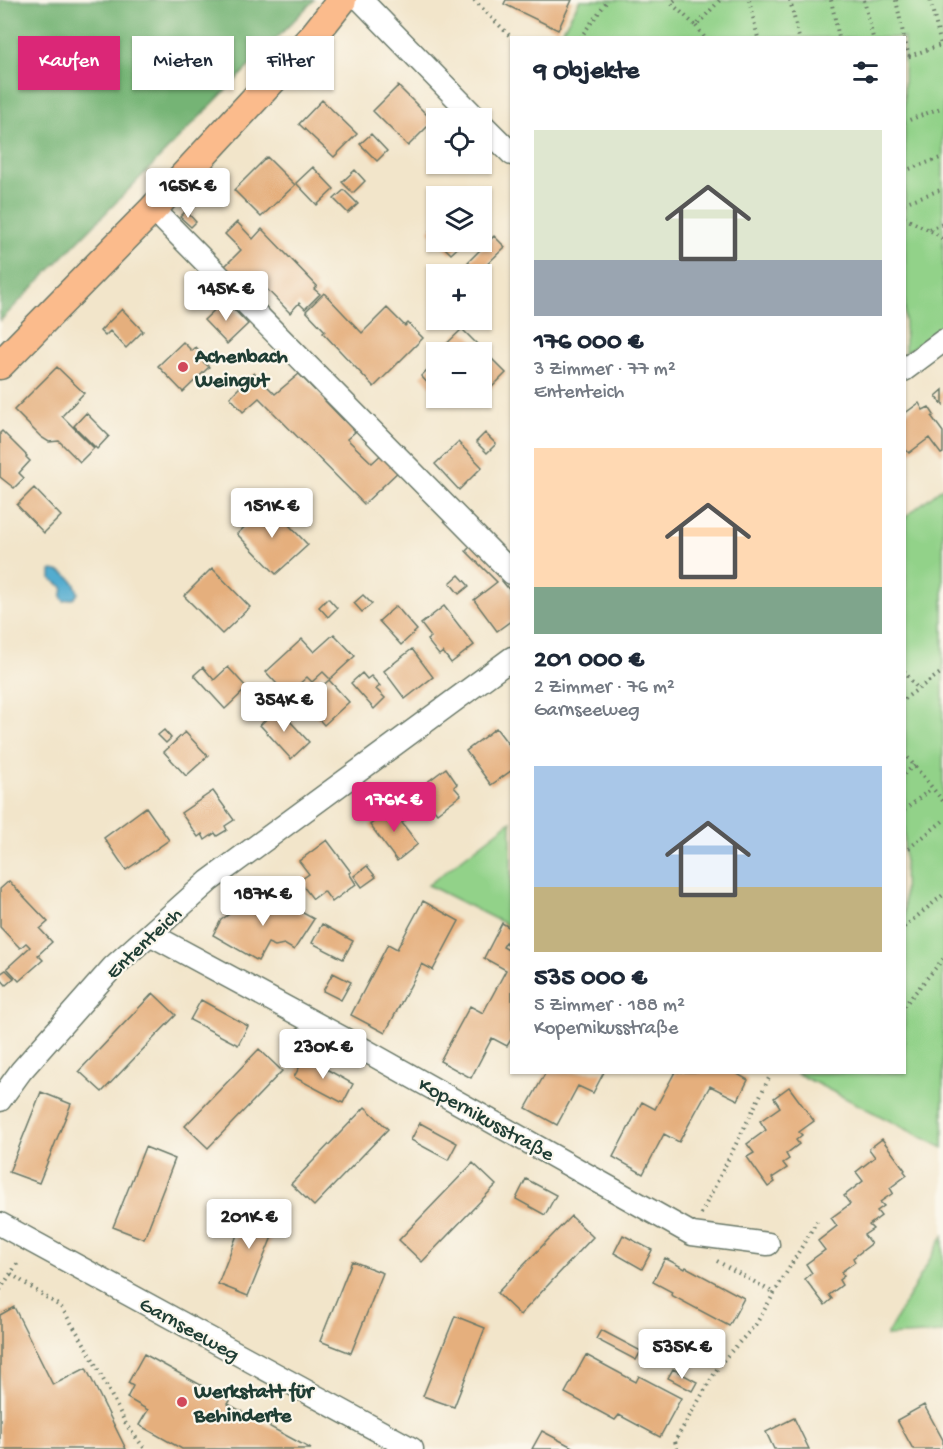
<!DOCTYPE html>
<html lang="de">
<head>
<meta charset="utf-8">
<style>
	:root { --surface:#fff; --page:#f6f6f7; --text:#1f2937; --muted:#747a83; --accent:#db2777 }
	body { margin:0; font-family:"Gochi Hand",sans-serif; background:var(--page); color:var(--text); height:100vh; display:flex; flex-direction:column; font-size:22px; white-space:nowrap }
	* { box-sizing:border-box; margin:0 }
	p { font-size:20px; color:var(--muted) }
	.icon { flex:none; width:33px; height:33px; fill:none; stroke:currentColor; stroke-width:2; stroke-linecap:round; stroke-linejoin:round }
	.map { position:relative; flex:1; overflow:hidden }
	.panel { position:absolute; left:510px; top:36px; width:396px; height:1038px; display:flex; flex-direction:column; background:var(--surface); border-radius:0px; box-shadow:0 2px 4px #0004 }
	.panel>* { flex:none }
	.hud { position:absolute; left:18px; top:36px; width:402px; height:54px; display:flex; gap:12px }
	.controls { position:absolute; left:426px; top:108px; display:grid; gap:12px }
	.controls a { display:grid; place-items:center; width:66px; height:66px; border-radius:0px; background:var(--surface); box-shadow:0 2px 4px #0004; font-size:30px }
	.price { position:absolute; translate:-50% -51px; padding:0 14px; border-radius:6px; background:#fff; color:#222; font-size:20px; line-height:39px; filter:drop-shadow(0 2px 3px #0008) }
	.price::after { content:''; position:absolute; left:50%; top:36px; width:18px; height:14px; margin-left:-9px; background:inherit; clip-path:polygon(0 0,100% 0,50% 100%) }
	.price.current { background:var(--accent); color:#fff }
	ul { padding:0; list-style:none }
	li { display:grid; align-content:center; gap:12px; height:318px; padding:0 24px }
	li span { display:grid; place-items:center; height:186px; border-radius:0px; color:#555 }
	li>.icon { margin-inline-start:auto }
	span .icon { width:108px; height:108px; fill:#fffc; stroke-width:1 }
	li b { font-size:26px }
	h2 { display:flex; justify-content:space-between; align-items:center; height:72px; padding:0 24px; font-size:26px }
	.pill { padding:0 21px; border-radius:0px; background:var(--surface); box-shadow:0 2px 4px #0004; font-size:21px; line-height:54px }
	.pill.current { background:var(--accent); color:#fff }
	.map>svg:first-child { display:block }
	.green { fill:#92d289; stroke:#58885e; stroke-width:1.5 }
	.forest { fill:#75b475; stroke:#4a7854; stroke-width:1.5 }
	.water { fill:#52accf; stroke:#387482; stroke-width:1.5 }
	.building { fill:#e5af7d }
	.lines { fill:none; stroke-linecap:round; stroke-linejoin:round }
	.minor-casing { stroke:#697868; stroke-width:25 }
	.major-casing { stroke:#697868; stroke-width:31 }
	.path { stroke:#697868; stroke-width:4; stroke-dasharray:1.5 4.5; stroke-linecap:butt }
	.minor { stroke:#fff; stroke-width:22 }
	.major { stroke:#fbbb8c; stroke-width:28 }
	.poi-dot { fill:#d1495b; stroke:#fbf7ec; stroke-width:2 }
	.labels { text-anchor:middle; stroke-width:4.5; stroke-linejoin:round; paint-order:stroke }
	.poi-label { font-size:21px; font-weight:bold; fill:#1f3d34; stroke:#fbf7ec; text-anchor:start }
	.street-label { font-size:21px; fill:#1f3d34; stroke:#fbf7ec }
</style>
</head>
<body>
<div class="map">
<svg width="943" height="1449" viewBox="0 0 943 1449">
	<rect width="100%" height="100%" fill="#fbf7ec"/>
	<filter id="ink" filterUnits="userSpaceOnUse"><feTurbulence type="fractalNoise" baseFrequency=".0167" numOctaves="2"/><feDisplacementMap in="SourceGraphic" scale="12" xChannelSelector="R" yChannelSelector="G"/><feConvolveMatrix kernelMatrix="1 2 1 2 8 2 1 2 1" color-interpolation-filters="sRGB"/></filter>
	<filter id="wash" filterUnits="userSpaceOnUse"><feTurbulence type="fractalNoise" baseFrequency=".008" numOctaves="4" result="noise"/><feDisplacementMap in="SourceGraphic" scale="24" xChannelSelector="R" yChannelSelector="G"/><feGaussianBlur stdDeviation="1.35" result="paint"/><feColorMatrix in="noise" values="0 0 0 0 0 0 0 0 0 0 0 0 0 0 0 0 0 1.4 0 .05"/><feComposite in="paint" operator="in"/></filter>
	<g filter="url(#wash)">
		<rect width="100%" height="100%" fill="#f2e5ca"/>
		<!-- green -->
		<path class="green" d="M580 0H943V328L905 353 904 38H558Z
			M943 487V1148L796 1073 904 1072 905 517Z
			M511 821V927L428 885Z
			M943 1236V1333L886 1336Z"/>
		<!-- forest -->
		<path class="forest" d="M0 0H314L0 321Z"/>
		<!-- water -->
		<path class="water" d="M53 570C67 572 75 580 78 593L75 598 64 601C59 596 63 593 63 587L51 579V571Z"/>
		<g id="blocks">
			<!-- building -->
			<path class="building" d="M506 0H572L558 30 504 4Z
				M398 86 433 121 408 146 373 111Z
				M322 100 357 134 334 157 299 124Z
				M371 134 387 151 377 161 360 144Z
				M267 157 295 185 261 217 234 190Z
				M313 167 334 189 317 205 296 183Z
				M355 170 365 181 353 193 342 182Z
				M344 190 358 204 348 213 334 199Z
				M186 211 196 222 191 227 180 217Z
				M237 222 253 239 262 229 317 286 314 289 320 294 305 309 299 303 290 313 256 278 242 291 221 270 241 250 225 234Z
				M436 224V239L429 231Z
				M494 236 505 247 478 273 468 262Z
				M439 242H464L451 254Z
				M467 264 477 274H456Z
				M324 293 362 333 387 308 405 326 408 323 423 338 374 387 323 333 325 331 306 311Z
				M225 300 248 324 227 344 204 320Z
				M122 309 143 331 126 348 110 331 105 336 100 331Z
				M462 329 506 373 482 397V352H438Z
				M183 342 192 351 196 347 204 355 200 359 209 367 183 392 158 366Z
				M436 354V392L421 376 436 361 433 358Z
				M57 367 84 393 62 416 94 448 80 462 59 441 49 442 41 437 14 410Z
				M254 373 275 394 299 374 355 432 347 439 372 463 385 451 402 468 364 504 259 398 243 412 230 397Z
				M943 390V405L936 396Z
				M919 403 923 410 929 407 934 415 932 417 943 432V453L941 454 929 438 909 453 904 448V414Z
				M86 413 109 436 97 449 74 426Z
				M2 431 27 456 26 457 30 461 19 473 24 478 14 488 0 477V433Z
				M485 433 496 444 487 453 476 442Z
				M458 442 482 467 459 490 435 464Z
				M34 488 61 516 44 533 17 505Z
				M269 504 308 545 276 574 237 534Z
				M474 543 507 576 502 581 512 593V620L497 631 474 600 497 582 466 551Z
				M212 568 250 607 222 634 184 596Z
				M459 575 469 586 459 594 450 583Z
				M363 595 372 604 362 612 354 603Z
				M328 598 337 608 328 617 319 607Z
				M396 606 417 630 401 645 379 621Z
				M444 606 474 645 451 663 443 652 439 655 427 640 431 637 421 624Z
				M334 634 355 656 330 679 323 672 312 682 307 677 287 695 266 672 302 639 314 652Z
				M412 649 433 677 405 699 384 671Z
				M203 667 214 680 228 667 247 688 225 709 194 675Z
				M362 673 367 679 371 676 380 686 376 689 385 698 374 709 351 683Z
				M329 680 349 702 324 725 304 703Z
				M278 708 309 742 291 759 260 725Z
				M496 728 512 749V770L491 785 466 751Z
				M164 730 171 738 166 743 158 735Z
				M185 732 208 756 186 776 164 752Z
				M446 768 457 784 454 787 461 795 437 813 418 789Z
				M213 791 234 820 225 826 227 830 217 836 215 833 205 840 202 834 198 837 181 813Z
				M396 804 407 819 402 823 418 844 397 861 370 825Z
				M146 807 169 840 126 870 104 838Z
				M327 840 351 872 349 873 356 884 332 902 324 891 313 899 299 881 309 874 299 861Z
				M367 866 376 877 362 887 354 876Z
				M9 881 48 922 40 929 52 942 38 955 43 960 19 981 7 968 30 947 26 943 20 948 0 927V889Z
				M252 895 284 912 287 904 314 919 294 950 284 944 275 946 268 943 258 961 213 935 221 920 239 907 243 909Z
				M423 901 459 921 433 970 422 964 385 1033 351 1015 388 944 397 949Z
				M502 923 512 929V932L503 947 512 952V1038L507 1046 492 1038 471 1078 440 1061 470 1006 483 1013 506 970 484 958Z
				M322 924 353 941 343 959 312 943Z
				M6 970 14 978 6 985 0 978V974Z
				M333 973 351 982 341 1000 323 991Z
				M153 993 176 1015 102 1092 79 1071Z
				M201 1000 248 1026 238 1045 190 1020Z
				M259 1049 282 1071 208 1148 185 1126Z
				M305 1057 353 1084 343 1103 294 1077Z
				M546 1072H604L593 1093 578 1086 557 1125 526 1108Z
				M675 1072H734L748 1080 738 1100 710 1086 679 1142 664 1134 643 1174 613 1157 642 1102 655 1109Z
				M789 1087 814 1121 799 1132 802 1135 796 1140 799 1144 786 1154 789 1159 783 1163 787 1168 772 1178 775 1182 768 1187 747 1157 754 1153 747 1144 766 1130 760 1121 780 1107 774 1098Z
				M41 1092 71 1104 39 1183 9 1172Z
				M365 1107 388 1129 314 1206 291 1184Z
				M420 1123 457 1143 448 1160 411 1140Z
				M882 1139 905 1170 904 1171 907 1175 890 1188 893 1193 880 1202 884 1206 877 1211 881 1216 869 1225 873 1229 864 1235 871 1244 853 1258 855 1262 841 1272 844 1276 839 1280 842 1285 829 1295 832 1299 825 1305 805 1279 812 1273 806 1264 825 1250 818 1241 837 1226 831 1218 850 1204 844 1196 863 1181 856 1172 875 1157 869 1149Z
				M145 1147 175 1159 144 1239 113 1227Z
				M473 1163 496 1185 422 1262 399 1240Z
				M526 1179 556 1195 545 1215 516 1199Z
				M249 1204 280 1217 248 1296 218 1284Z
				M571 1216 593 1237 520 1315 497 1293Z
				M623 1235 652 1250 642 1269 614 1253Z
				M665 1258 685 1269 686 1267 744 1298 729 1326 671 1295 672 1292 653 1282Z
				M352 1261 383 1273 351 1353 320 1341Z
				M14 1307 53 1385 86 1368 126 1449H0V1315Z
				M455 1316 485 1328 454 1407 423 1396Z
				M601 1330 641 1351 636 1360 596 1339Z
				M144 1354 230 1401 228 1404 311 1449H182L139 1425 148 1410 127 1398 133 1386 128 1383Z
				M586 1355 636 1382 639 1376 681 1398 660 1437 619 1415 615 1420 565 1393Z
				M673 1369 697 1382 692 1391 668 1378Z
				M924 1405 943 1440V1449H913L897 1420Z
				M794 1418 809 1449H774L766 1432Z
				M542 1431 576 1449H532Z"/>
		</g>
	</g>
	<g filter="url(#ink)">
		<use href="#blocks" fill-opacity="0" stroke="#697868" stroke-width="1.5"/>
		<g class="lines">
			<defs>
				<path id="minor" d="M361 0 476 118
					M482 124 512 154
					M153 209 512 573
					M904 370 943 341
					M150 934 361 1048 692 1234 768 1244
					M0 1100 21 1071 113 967 209 881 512 658
					M0 1224 412 1449"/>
				<path id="major" d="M0 365 153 209 315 34 342 0"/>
			</defs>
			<!-- minor casing -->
			<use href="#minor" class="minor-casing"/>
			<!-- major casing -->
			<use href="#major" class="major-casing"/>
			<!-- path -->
			<path class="path" d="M474 0 512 38
				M675 0 671 3 696 26 720 0
				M749 0 758 38
				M790 0 799 38
				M831 0 839 38
				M864 0 873 38
				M896 0 904 38
				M696 26 705 38
				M580 38 608 0
				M904 38 909 56 904 58
				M909 56 941 45 930 0
				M904 122 943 107
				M904 171 943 157
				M904 203 943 189
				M904 218 935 233 943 239
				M929 229 943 224
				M904 671 918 689
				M904 699 943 671
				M904 753 943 801
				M904 774 915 765
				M904 810 932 788
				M904 852 943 821
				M904 927 943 895
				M904 1006 943 959
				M701 1214 769 1078
				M717 1261 774 1293
				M11 1274 61 1307 87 1348 127 1426 145 1449
				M0 1290 19 1261
				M677 1449 675 1441 720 1364 756 1324 817 1221"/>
			<!-- minor -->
			<use href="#minor" class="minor"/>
			<!-- major -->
			<use href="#major" class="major"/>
		</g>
	</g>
	<!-- markers -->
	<g class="poi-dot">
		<circle cx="183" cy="367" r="6"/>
		<circle cx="182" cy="1402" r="6"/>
	</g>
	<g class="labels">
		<!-- poi labels -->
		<g class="poi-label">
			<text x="195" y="362">Achenbach<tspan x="195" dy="24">Weingut</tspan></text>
			<text x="194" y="1397">Werkstatt für<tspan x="194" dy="24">Behinderte</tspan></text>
		</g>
		<!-- street labels -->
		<g class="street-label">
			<text transform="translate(143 942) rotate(-43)" y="7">Ententeich</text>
			<text transform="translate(487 1118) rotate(29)" y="7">Kopernikusstraße</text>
			<text transform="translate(190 1328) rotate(29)" y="7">Garnseeweg</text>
		</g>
	</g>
</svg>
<div class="controls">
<a><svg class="icon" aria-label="locate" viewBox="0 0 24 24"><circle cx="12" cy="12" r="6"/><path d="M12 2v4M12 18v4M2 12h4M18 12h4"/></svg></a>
<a><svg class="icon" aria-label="layers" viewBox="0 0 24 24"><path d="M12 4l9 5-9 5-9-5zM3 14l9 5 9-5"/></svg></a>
<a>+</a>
<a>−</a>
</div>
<b class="price" style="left:188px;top:219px">165K €</b>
<b class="price" style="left:226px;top:322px">145K €</b>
<b class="price" style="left:272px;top:539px">151K €</b>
<b class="price" style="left:284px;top:733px">354K €</b>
<b class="price current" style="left:394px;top:833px">176K €</b>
<b class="price" style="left:263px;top:927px">187K €</b>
<b class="price" style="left:323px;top:1080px">230K €</b>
<b class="price" style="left:249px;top:1250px">201K €</b>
<b class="price" style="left:682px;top:1380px">535K €</b>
<div class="hud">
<a class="pill current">Kaufen</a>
<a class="pill">Mieten</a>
<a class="pill">Filter</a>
</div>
<section class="panel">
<h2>9 Objekte<svg class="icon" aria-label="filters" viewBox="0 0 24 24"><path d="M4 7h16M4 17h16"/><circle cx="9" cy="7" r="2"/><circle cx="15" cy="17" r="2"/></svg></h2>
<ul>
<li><span style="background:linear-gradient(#dfe7d0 70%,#9aa5b1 0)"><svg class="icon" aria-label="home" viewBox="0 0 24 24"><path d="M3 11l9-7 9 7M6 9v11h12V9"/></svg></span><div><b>176 000 €</b><p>3 Zimmer · 77 m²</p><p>Ententeich</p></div></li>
<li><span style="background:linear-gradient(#ffd9b3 75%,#7fa58c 0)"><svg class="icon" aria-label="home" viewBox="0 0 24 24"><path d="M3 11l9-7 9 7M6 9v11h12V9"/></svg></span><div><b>201 000 €</b><p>2 Zimmer · 76 m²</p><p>Garnseeweg</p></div></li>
<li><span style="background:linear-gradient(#a9c7e8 65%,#c2b280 0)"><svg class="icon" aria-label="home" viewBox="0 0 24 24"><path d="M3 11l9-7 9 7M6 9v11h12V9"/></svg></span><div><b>535 000 €</b><p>5 Zimmer · 188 m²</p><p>Kopernikusstraße</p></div></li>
</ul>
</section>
</div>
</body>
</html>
